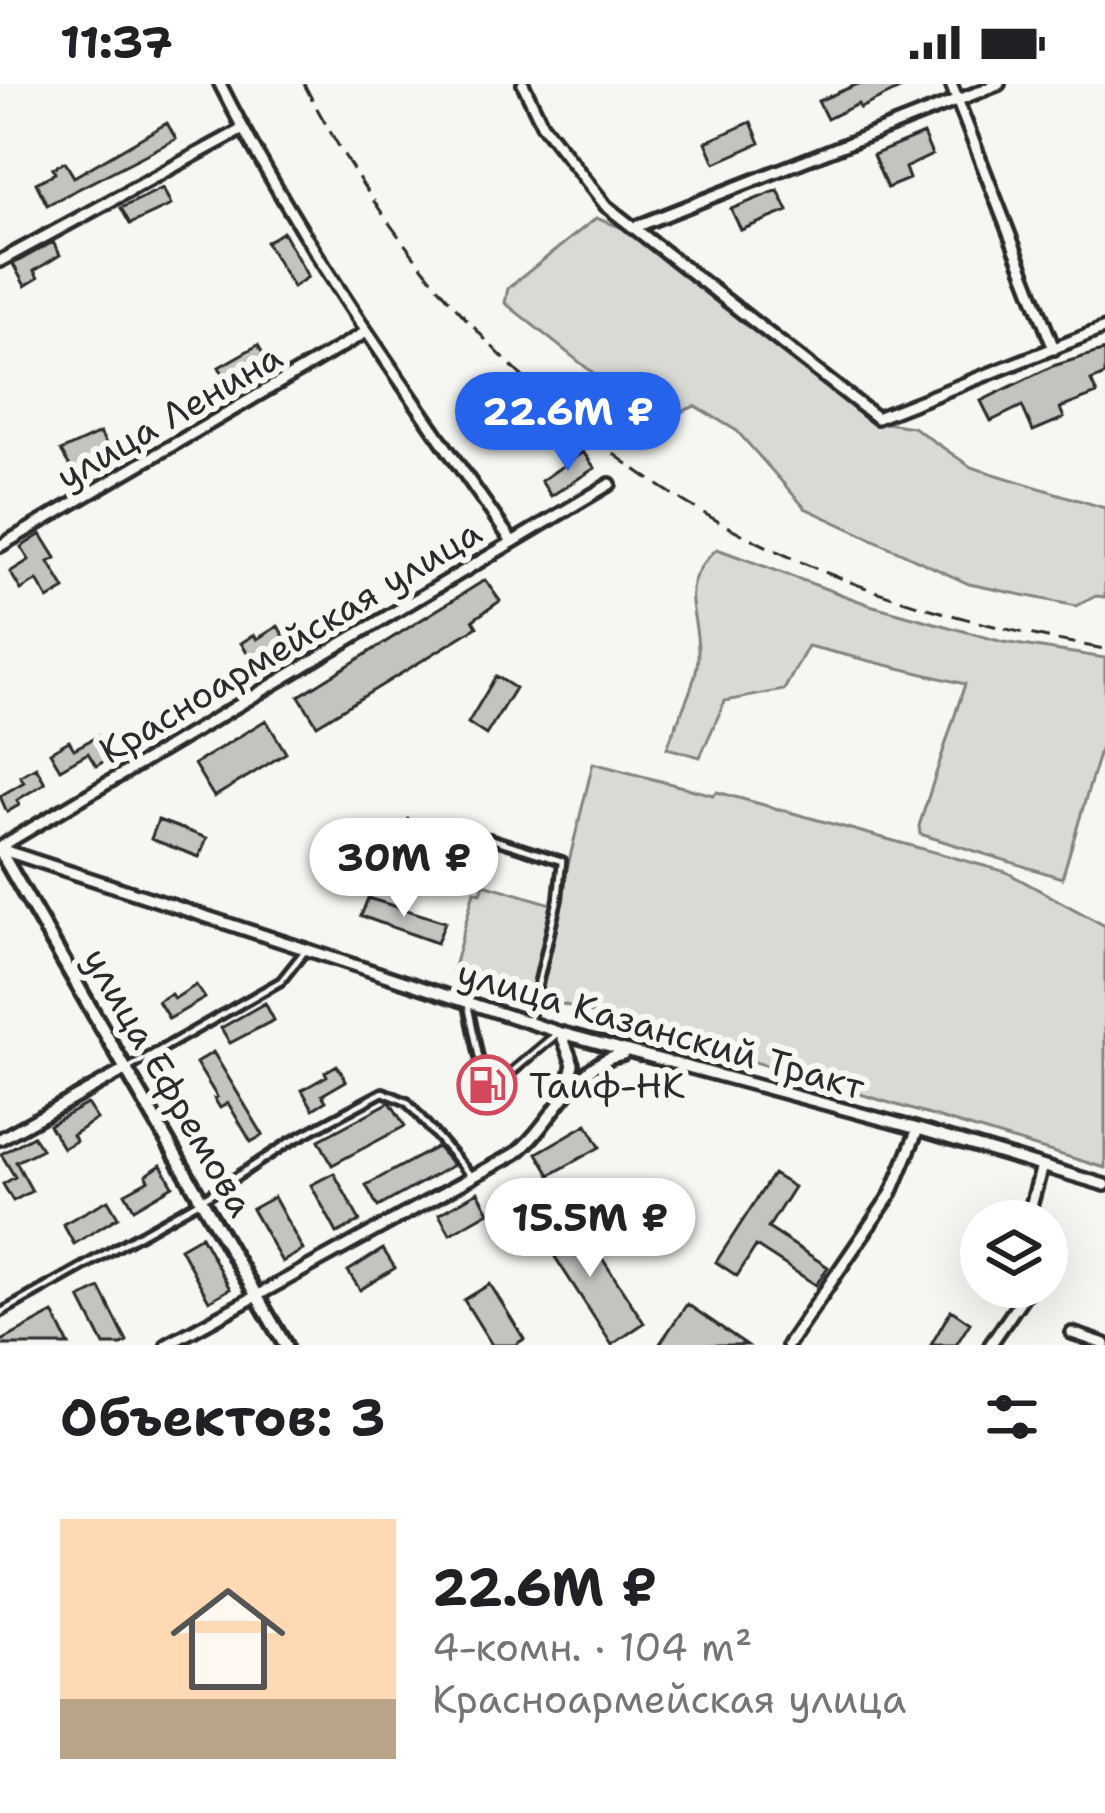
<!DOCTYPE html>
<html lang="ru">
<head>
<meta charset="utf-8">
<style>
	:root { --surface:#fff; --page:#f6f6f6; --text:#202124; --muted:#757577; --line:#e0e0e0; --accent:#2563eb }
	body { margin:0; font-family:"Shantell Sans",sans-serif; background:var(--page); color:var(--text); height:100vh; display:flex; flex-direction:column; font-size:45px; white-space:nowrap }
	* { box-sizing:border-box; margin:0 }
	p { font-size:39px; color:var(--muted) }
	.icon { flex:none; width:66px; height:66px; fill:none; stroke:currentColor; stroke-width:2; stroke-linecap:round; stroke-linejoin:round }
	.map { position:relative; height:1261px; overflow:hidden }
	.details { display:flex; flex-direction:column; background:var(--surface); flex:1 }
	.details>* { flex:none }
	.tools { position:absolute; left:960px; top:1116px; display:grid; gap:24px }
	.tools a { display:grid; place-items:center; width:108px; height:108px; border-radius:50%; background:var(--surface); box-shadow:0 12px 48px #0002; font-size:60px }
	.price { position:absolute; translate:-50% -102px; padding:0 27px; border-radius:42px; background:#fff; color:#222; font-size:39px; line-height:78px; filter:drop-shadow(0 3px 6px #0008) }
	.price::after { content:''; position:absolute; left:50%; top:72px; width:36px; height:27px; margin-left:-18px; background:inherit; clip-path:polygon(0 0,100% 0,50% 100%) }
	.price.current { background:var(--accent); color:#fff }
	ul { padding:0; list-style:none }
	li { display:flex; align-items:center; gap:36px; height:300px; padding:0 60px }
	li+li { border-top:3px solid var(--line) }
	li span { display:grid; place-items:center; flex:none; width:336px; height:240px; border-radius:0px; color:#555 }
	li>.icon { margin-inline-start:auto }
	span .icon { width:144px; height:144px; fill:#fffc; stroke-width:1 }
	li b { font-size:51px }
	h2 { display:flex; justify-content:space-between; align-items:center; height:144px; padding:0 60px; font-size:51px }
	.status { display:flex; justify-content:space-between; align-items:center; height:84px; padding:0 60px; background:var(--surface); direction:ltr }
	.status svg { height:33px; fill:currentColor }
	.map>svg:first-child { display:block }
	.green { fill:#d9d9d5; stroke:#828280; stroke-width:3 }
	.building { fill:#c3c3c0; stroke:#2b2b2b; stroke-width:3 }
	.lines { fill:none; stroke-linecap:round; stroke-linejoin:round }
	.service-casing { stroke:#2b2b2b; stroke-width:14 }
	.minor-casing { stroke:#2b2b2b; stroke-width:18 }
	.tertiary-casing { stroke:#2b2b2b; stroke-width:20 }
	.service { stroke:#f6f6f2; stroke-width:4.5 }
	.minor { stroke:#f6f6f2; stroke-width:9 }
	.tertiary { stroke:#f6f6f2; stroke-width:10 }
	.rail { stroke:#2b2b2b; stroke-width:3; stroke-dasharray:18 9; stroke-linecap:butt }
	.labels { text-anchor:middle; stroke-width:12; stroke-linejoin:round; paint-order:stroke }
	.street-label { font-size:36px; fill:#2b2b2b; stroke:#f6f6f2 }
	.poi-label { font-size:36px; fill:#2b2b2b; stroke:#f6f6f2; text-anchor:start }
</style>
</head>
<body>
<div class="status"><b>11:37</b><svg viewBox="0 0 49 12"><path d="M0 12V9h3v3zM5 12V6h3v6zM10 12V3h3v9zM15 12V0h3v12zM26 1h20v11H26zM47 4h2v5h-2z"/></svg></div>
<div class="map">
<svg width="1105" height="1261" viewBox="0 0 1105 1261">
	<rect width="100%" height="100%" fill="#f6f6f2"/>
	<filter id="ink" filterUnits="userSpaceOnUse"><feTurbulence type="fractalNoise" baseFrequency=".00833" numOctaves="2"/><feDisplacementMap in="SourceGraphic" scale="24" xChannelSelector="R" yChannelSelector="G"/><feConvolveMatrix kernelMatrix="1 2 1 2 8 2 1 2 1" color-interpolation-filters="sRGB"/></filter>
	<g filter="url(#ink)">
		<!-- green -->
		<path class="green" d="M596 134 631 147 873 337 913 343 971 383 1105 424V513L1096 512 1076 522 969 500 805 424 737 347 695 322 656 339 505 219 508 204Z
			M717 465 870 521 1003 558 1105 574V650L1062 794 920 750 919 742 965 600 808 562 784 606 725 617 700 673 667 664C676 637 697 601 698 572 699 524 674 504 717 465Z
			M593 679 713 711 717 708 1006 788 1105 842V1084L453 887 474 807 481 809 484 800 558 822Z"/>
		<!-- building -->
		<path class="building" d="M858 0H910L860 24 858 20 827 35 818 17Z
			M751 38 760 59 715 79 706 58Z
			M167 39 176 55 47 121 36 99 55 89 53 84 65 78 74 93Z
			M923 50 932 71 905 84 909 95 887 104 873 71Z
			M163 104 171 121 130 140 121 124Z
			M778 106 788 127 741 146 731 125Z
			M283 148 308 193 293 203 266 158Z
			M53 158 60 171 34 187 38 194 25 202 13 180Z
			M258 261 269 280 230 302 219 283Z
			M1105 266V291L1091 297 1097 310 1060 324 1064 334 1033 347 1022 322 991 337 981 317 1053 282Z
			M100 349 112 370 75 391 61 367Z
			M583 368 595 384 551 412 541 397Z
			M41 450 56 474 49 478 65 505 48 515 37 496 21 506 10 488 29 476 21 463Z
			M485 496 500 517 473 536 477 543 317 641 299 612Z
			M278 542 289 561 255 581 241 559 254 551 257 555Z
			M496 592 515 604 486 651 468 639Z
			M266 636 286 669 214 713 194 680Z
			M98 652 110 674 96 682 88 669 60 685 50 668 69 657 74 665Z
			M36 683 45 699 17 716 19 721 7 728 0 712 24 698 20 692Z
			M408 735 438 750 420 786 390 771Z
			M158 736 207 754 199 773 151 755Z
			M368 814 445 838 437 859 361 832Z
			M196 901 205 914 169 935 158 917 171 910 174 915Z
			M265 919 274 936 230 959 221 944Z
			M213 968 263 1051 251 1058 228 1019 220 1024 214 1014 217 1013 196 979Z
			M337 981 346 997 322 1011 326 1017 313 1025 302 1006 327 992 325 988Z
			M390 1018 405 1042 332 1081 319 1056Z
			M87 1020 97 1035 72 1051 76 1057 63 1064 49 1041Z
			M587 1040 600 1063 550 1091 537 1069Z
			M33 1052 42 1065 16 1078 32 1107 13 1117 3 1100 15 1093 1 1070Z
			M437 1063 453 1081 378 1123 366 1101Z
			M161 1081 173 1102 134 1125 125 1109 149 1096 146 1091Z
			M334 1089 360 1137 337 1149 311 1101Z
			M773 1090 794 1103 768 1144 828 1183 816 1201 756 1162 737 1192 716 1178Z
			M478 1108 489 1128 450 1150 439 1130Z
			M274 1113 303 1166 282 1178 252 1125Z
			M108 1116 118 1133 74 1160 63 1140Z
			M536 1117 567 1164 587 1151 644 1239 612 1261 524 1125Z
			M201 1152 230 1205 209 1217 180 1164Z
			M383 1165 395 1184 360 1206 348 1187Z
			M490 1200 524 1255 515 1261H492L464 1216Z
			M100 1204 127 1258 122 1261H104L80 1214Z
			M687 1220 747 1261H659Z
			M951 1226 970 1239 956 1261H931Z
			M53 1229 69 1261H0V1258Z"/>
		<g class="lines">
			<defs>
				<path id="service" d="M489 754 562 777 558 815 529 939
					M468 921 481 983 507 992 557 950
					M127 985 281 897 305 867
					M0 1229 203 1115 288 1059 383 1008 407 1018 472 1093"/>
				<path id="minor" d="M220 0C301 161 408 309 511 456
					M523 0 542 40 606 122 877 334 1105 244
					M951 0 1054 265
					M635 143 999 0
					M0 177 243 45
					M0 462 366 248
					M0 763 610 400
					M0 765 558 948 918 1045 1105 1101
					M562 952 573 980 566 1009
					M0 1055 127 985
					M1027 1137 1042 1082
					M1072 1249 1105 1260
					M167 1261 516 1069C552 1041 576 977 623 970
					M788 1261 891 1110 918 1045
					M990 1261 1030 1203"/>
				<path id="tertiary" d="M0 767 285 1261"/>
			</defs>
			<!-- service casing -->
			<use href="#service" class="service-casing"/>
			<!-- minor casing -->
			<use href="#minor" class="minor-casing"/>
			<!-- tertiary casing -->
			<use href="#tertiary" class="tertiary-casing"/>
			<!-- service -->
			<use href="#service" class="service"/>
			<!-- minor -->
			<use href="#minor" class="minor"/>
			<!-- tertiary -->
			<use href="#tertiary" class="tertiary"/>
			<!-- rail -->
			<path class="rail" d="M304 0C400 186 554 354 742 450 856 509 979 543 1105 565"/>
		</g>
	</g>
	<!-- icons -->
	<defs>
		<symbol id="fuel-ring" viewBox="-11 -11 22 22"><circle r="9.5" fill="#f6f6f2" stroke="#d1495b" stroke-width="1.5"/><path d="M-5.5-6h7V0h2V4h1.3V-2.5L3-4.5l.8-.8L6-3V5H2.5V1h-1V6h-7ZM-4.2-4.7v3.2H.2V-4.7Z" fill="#d1495b"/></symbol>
	</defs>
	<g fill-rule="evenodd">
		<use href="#fuel-ring" x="454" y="968" width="66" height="66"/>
	</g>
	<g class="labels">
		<!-- street labels -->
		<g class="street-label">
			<text transform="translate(169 332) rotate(-30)" y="13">улица Ленина</text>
			<text transform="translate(290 557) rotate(-31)" y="13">Красноармейская улица</text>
			<text transform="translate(661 945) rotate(16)" y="13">улица Казанский Тракт</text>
			<text transform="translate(169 998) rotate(60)" y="13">улица Ефремова</text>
		</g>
		<!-- poi labels -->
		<g class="poi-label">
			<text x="529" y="1014">Таиф-НК</text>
		</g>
	</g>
</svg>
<div class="tools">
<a><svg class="icon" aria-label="layers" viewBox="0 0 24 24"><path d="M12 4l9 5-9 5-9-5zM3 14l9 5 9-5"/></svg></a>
</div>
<b class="price current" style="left:568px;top:390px">22.6M ₽</b>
<b class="price" style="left:404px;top:836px">30M ₽</b>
<b class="price" style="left:590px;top:1196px">15.5M ₽</b>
</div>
<section class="details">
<h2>Объектов: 3<svg class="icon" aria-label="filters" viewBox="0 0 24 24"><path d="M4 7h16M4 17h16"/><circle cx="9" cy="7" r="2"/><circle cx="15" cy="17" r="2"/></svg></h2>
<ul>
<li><span style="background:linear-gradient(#ffd9b3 75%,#b9a48a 0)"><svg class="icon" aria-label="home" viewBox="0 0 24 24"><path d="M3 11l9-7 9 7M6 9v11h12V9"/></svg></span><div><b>22.6M ₽</b><p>4-комн. · 104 m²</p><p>Красноармейская улица</p></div></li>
</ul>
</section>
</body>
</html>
